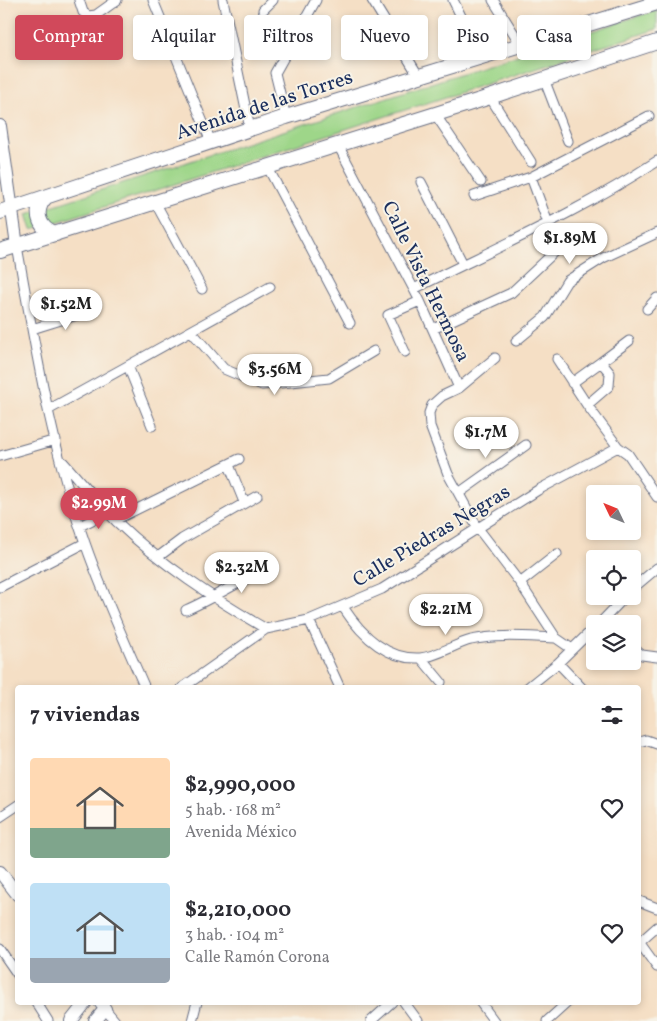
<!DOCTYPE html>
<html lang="es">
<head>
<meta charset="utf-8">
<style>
	:root { --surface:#fff; --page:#f2f2f3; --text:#2b2b33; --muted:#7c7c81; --accent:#d1495b }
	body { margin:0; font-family:Vollkorn,serif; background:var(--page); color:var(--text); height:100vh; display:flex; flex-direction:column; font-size:19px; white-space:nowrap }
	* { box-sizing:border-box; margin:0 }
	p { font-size:16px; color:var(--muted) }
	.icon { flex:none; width:28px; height:28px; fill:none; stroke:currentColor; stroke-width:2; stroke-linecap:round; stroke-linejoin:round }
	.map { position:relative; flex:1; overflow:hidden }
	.panel { position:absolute; left:15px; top:685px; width:626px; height:320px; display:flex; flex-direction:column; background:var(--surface); border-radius:5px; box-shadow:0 2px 8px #0003 }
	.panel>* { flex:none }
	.banner { position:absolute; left:15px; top:15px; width:628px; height:45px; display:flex; gap:10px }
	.needle { width:32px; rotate:313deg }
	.tools { position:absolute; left:586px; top:485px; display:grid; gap:10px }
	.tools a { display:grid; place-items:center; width:55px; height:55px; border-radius:5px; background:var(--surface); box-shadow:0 2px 8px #0003; font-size:25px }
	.price { position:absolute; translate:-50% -42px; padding:0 11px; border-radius:18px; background:#fff; color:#222; font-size:16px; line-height:32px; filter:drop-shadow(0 1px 2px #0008) }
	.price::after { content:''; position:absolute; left:50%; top:30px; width:15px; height:11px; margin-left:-8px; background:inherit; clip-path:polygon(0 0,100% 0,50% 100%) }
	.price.selected { background:var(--accent); color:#fff }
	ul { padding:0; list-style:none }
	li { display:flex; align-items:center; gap:15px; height:125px; padding:0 15px }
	li span { display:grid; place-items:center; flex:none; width:140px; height:100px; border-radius:5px; color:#555 }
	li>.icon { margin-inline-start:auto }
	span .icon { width:60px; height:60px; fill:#fffc; stroke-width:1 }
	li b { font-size:21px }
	h2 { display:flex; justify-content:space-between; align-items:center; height:60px; padding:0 15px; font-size:21px }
	.pill { padding:0 18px; border-radius:5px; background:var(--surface); box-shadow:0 2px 8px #0003; font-size:18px; line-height:45px }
	.pill.selected { background:var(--accent); color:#fff }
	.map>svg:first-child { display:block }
	.green { fill:#9ed689; stroke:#5c8274 }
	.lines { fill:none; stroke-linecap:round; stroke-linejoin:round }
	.street-casing { stroke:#676d82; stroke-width:11 }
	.secondary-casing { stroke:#676d82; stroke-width:14 }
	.primary-casing { stroke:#676d82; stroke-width:16 }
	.street { stroke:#fff; stroke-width:9 }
	.secondary { stroke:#fff; stroke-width:12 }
	.primary { stroke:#fff; stroke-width:14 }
	.labels { text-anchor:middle; stroke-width:4; stroke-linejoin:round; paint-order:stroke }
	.street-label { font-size:20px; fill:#1b2f5e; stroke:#f7f3e8 }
</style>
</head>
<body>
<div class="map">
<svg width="657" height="1021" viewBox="0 0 657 1021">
	<rect width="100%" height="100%" fill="#f7f3e8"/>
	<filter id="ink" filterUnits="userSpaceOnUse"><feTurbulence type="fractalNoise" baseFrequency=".02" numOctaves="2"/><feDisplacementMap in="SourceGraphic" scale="10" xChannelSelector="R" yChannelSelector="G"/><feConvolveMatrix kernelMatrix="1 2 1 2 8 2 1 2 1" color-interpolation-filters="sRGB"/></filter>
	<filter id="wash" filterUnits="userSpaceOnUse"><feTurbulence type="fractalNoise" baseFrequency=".0096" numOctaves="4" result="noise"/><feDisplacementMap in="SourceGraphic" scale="20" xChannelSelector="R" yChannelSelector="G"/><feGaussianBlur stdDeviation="1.12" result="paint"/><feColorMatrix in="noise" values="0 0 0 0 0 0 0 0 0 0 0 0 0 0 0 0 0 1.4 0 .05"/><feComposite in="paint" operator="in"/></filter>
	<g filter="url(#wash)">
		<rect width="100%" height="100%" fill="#f5dfc5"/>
		<!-- green -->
		<path class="green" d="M657 10V29L32 230 27 214Z"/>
	</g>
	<g filter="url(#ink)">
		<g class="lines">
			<defs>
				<path id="street" d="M79 0 83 12 88 16 96 15 117 0
					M153 0 211 142
					M223 0 250 129
					M372 0 418 75
					M453 0 481 57
					M493 0 521 45
					M263 10 273 0
					M544 79 568 141
					M490 97 531 162
					M435 114 481 182
					M286 117 275 73 316 0
					M338 145 420 301 459 388
					M267 166 350 323
					M421 182 463 264
					M474 196 531 177 649 116
					M155 202 202 289
					M17 246C35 346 51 447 85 543 102 592 124 640 145 688
					M414 289C496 248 581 211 657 161
					M647 309 657 298
					M32 329 93 310
					M433 329 511 293 560 247 548 223 531 177
					M191 331 224 369 262 385 329 378 374 351
					M516 341 545 317 567 281 603 258 657 233
					M405 352 388 315 420 301
					M495 358 459 388 442 396 432 405 429 413 430 426 448 474 477 527 520 583 556 638 572 649
					M557 359 587 405 618 447 628 454 657 497
					M128 366 152 426
					M572 383 601 362
					M587 405 609 386 610 373 601 362 629 341
					M48 410 270 287
					M0 456 56 440
					M63 462C81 482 98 503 117 522 162 565 213 598 266 629
					M229 465 244 502
					M459 493 526 445
					M115 520 239 459
					M80 526 108 512
					M158 557 182 539 257 496
					M520 583 557 554
					M0 587 85 543
					M632 589 657 568
					M343 607C360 633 386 660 420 658 436 657 455 644 471 640 498 634 528 637 556 638
					M186 610C209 600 230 587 253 575
					M309 620 340 688
					M599 624 626 596
					M632 647 642 655 657 657
					M421 658 441 682
					M558 663 582 688
					M182 688 266 629 309 620 382 589 538 490 618 447
					M527 688 558 663 595 627
					M639 742 646 740 657 744
					M0 817 18 805
					M639 901 657 908
					M639 942 657 967
					M639 943 657 927
					M0 949 18 975
					M36 1002 48 1021
					M404 1002 418 1021
					M480 1002 494 1021
					M105 1009 115 1021
					M192 1021 197 1002
					M371 1021 392 1002
					M547 1021 568 1002"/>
				<path id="secondary" d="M0 126 17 246
					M0 872 18 895
					M71 1021 86 1002
					M95 1021 105 1009 100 1002"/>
				<path id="primary" d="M46 197C33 210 38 229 56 234
					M0 212 286 117 657 3
					M0 251 490 97 657 42"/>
			</defs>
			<!-- street casing -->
			<use href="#street" class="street-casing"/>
			<!-- secondary casing -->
			<use href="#secondary" class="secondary-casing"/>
			<!-- primary casing -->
			<use href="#primary" class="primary-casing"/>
			<!-- street -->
			<use href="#street" class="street"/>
			<!-- secondary -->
			<use href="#secondary" class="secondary"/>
			<!-- primary -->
			<use href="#primary" class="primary"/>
		</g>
	</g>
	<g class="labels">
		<!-- street labels -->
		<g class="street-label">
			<text transform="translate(264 104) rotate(-18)" y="7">Avenida de las Torres</text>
			<text transform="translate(427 281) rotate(64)" y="7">Calle Vista Hermosa</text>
			<text transform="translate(431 535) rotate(-31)" y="7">Calle Piedras Negras</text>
		</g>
	</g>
</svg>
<div class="tools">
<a><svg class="needle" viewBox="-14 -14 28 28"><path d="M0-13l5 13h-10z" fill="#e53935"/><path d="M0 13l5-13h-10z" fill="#7c7c81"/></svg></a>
<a><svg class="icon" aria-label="locate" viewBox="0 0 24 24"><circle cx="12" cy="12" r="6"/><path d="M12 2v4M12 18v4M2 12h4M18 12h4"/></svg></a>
<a><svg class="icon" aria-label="layers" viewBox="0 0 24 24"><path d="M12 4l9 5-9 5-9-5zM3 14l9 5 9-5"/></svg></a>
</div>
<b class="price" style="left:570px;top:265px">$1.89M</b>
<b class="price" style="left:66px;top:331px">$1.52M</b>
<b class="price" style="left:275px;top:396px">$3.56M</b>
<b class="price" style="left:486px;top:459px">$1.7M</b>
<b class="price selected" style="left:99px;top:530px">$2.99M</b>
<b class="price" style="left:242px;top:594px">$2.32M</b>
<b class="price" style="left:446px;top:636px">$2.21M</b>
<div class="banner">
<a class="pill selected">Comprar</a>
<a class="pill">Alquilar</a>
<a class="pill">Filtros</a>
<a class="pill">Nuevo</a>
<a class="pill">Piso</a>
<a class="pill">Casa</a>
</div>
<section class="panel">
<h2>7 viviendas<svg class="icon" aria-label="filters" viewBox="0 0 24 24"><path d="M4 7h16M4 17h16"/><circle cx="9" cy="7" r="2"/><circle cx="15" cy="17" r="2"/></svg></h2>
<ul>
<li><span style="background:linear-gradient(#ffd9b3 70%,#7fa58c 0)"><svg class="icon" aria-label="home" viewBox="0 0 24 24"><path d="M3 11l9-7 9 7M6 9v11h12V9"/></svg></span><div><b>$2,990,000</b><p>5 hab. · 168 m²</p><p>Avenida México</p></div><svg class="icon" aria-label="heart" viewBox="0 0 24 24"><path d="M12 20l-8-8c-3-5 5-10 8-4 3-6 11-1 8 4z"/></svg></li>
<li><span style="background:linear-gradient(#bfe0f5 75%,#9aa5b1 0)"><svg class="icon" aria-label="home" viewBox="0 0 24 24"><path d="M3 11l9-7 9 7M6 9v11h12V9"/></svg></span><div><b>$2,210,000</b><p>3 hab. · 104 m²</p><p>Calle Ramón Corona</p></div><svg class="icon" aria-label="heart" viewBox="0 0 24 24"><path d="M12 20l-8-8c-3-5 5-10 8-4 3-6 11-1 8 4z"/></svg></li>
</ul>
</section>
</div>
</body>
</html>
